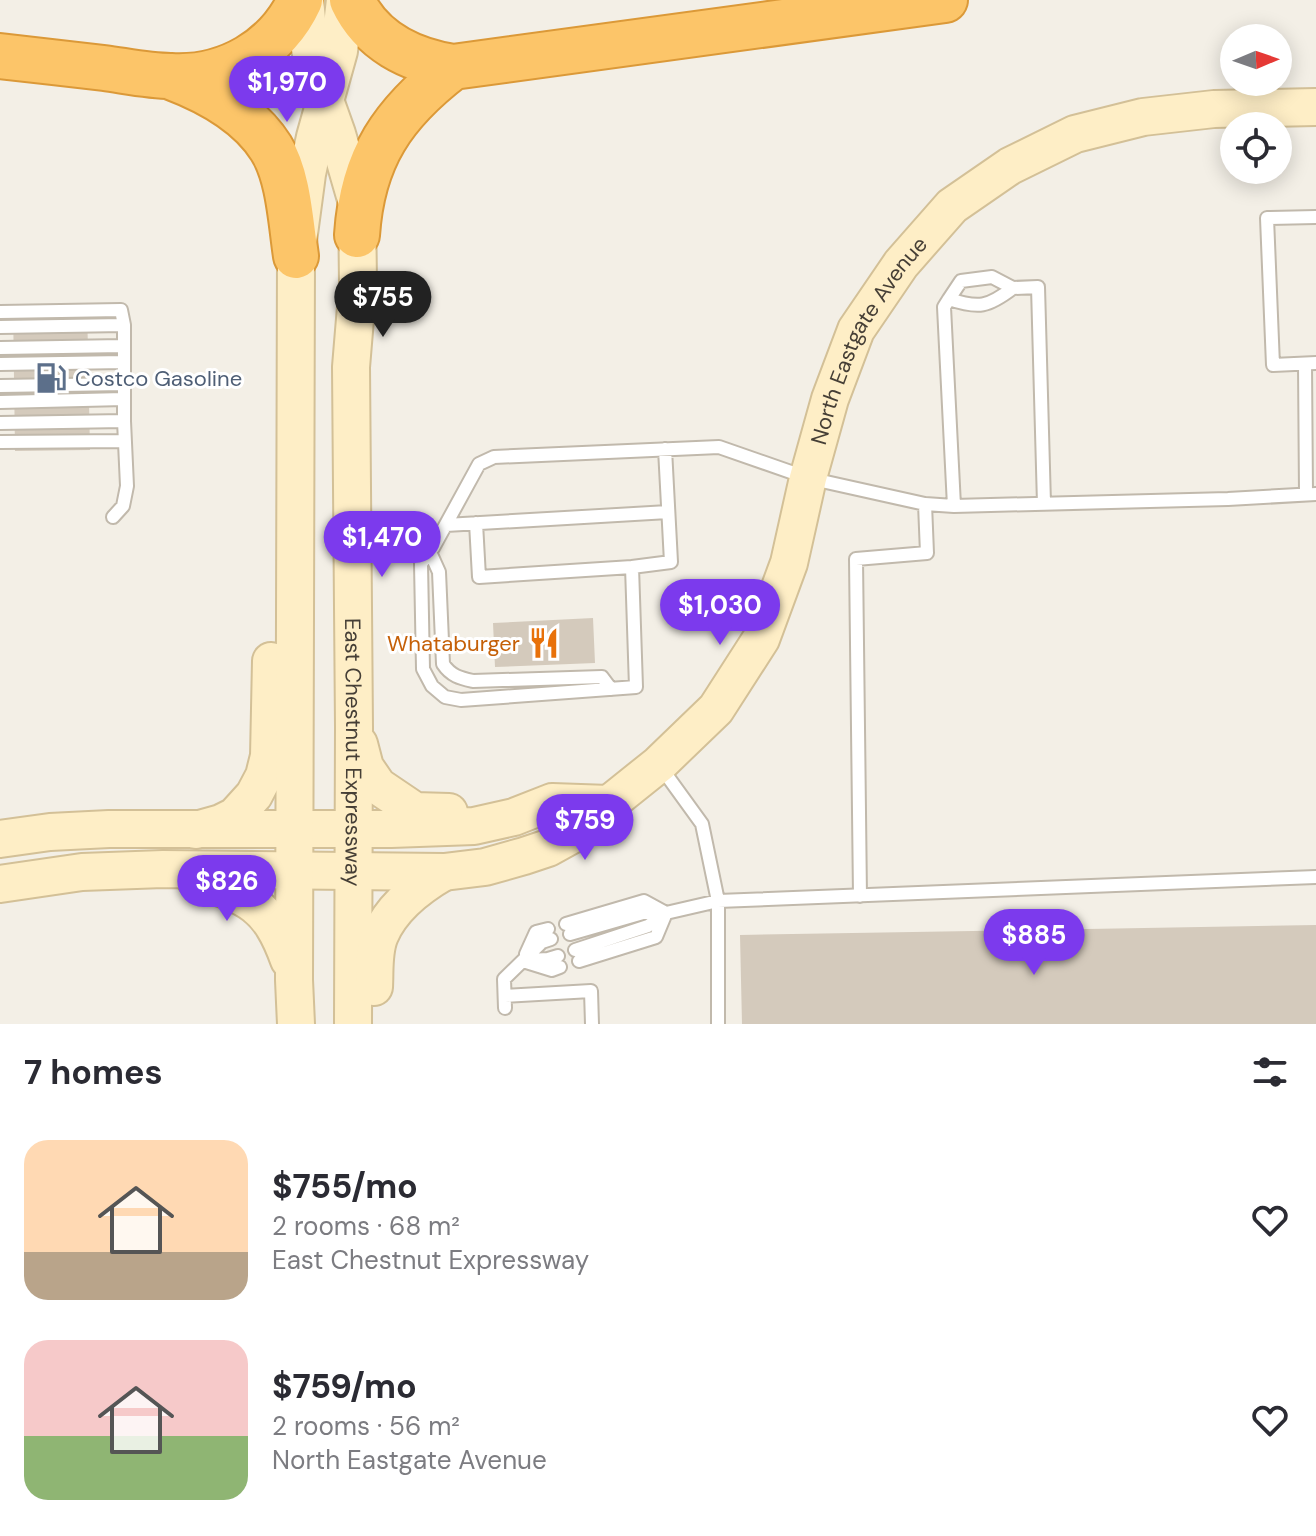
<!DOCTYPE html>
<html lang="en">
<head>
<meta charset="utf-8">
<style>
	:root { --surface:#fff; --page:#f7f7f7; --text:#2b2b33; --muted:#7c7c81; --accent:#7c3aed }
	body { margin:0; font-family:"DM Sans",sans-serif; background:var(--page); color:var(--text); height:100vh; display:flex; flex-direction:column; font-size:30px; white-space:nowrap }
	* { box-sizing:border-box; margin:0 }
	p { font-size:26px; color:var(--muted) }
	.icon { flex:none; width:44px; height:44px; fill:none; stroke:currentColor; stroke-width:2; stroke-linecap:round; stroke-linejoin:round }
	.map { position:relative; height:1024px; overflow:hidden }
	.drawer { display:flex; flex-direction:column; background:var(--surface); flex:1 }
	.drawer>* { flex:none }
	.needle { width:52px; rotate:88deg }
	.controls { position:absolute; left:1220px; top:24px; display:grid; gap:16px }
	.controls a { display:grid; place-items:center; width:72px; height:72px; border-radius:50%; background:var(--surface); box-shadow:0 4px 20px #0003; font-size:40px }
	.price { position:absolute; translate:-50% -68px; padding:0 18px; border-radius:28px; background:var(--accent); color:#fff; font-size:26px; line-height:52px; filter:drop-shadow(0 2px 4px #0008) }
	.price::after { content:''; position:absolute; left:50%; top:48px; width:24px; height:18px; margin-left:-12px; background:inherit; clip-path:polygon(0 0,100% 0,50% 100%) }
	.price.on { background:#222; color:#fff }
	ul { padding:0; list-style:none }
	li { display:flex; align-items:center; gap:24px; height:200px; padding:0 24px }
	li span { display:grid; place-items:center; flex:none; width:224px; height:160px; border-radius:24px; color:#555 }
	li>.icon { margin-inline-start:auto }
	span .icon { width:96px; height:96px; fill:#fffc; stroke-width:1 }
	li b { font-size:34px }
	h2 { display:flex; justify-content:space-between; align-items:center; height:96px; padding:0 24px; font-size:34px }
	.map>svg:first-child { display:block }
	.building { fill:#d4cabc }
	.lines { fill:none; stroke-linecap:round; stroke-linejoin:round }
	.lane-casing { stroke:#c1b9ac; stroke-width:16 }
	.secondary-casing { stroke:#d3c097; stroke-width:40 }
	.highway-casing { stroke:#db9938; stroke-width:48 }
	.lane { stroke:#fff; stroke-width:12 }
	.secondary { stroke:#feeec6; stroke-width:36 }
	.highway { stroke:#fcc569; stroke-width:44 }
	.labels { text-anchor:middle; stroke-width:6; stroke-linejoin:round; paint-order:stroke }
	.street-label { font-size:22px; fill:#463f36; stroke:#fff }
	.service-label { font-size:22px; fill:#4e5e75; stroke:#fff; text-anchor:start }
	.food-label { font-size:22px; fill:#c56008; stroke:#fff; text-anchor:end }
</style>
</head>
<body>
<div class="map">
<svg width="1316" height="1024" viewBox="0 0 1316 1024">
	<rect width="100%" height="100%" fill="#f3efe6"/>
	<!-- building -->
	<path class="building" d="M87 304 90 450 15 451 13 305Z
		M593 618 595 663 495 667 493 623Z
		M1316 925V1024H742L740 935Z"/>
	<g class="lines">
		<defs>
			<path id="lane" d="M1316 217 1267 218 1273 365 1316 363
				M949 299 961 281 992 277 1013 288 1038 287 1044 504
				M0 312 121 310 124 325V421L127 486 123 506 113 517
				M0 327 124 325
				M0 348 123 346
				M0 364 124 362
				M1305 364 1306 494
				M0 386 124 384
				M0 402 124 399
				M0 423 124 421
				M0 442 125 441
				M665 449 671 562 632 567 636 687 461 700 445 697 432 686 423 669 421 564 433 548 479 464 494 457 719 447 808 478 925 504 954 506 1228 499 1316 494
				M954 506 944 307 949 299C979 309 988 307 1013 288
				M476 523 479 577 632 567
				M446 525 668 512
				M430 552 439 572 443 664C451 676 460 678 473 681L602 677 611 689
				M660 766 702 824 718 901 1316 877
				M860 896 856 559 927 553 925 504
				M566 924 644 901 666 913 718 901V1024
				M570 934 643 913H663
				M575 950 648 926 666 913
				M526 954 536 932 548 929
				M530 960 548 959 558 956
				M523 961 552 970 560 967
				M579 961 656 937 666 913
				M505 996 591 991 592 1024
				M505 1008 504 979 542 942 551 939"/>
			<g id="secondary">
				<path id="s1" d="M305 0 310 49 316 75 337 134 357 203 358 283 351 367 354 727 353 1024"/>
				<path d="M359 744 365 767 378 786 415 811 449 812"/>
				<path d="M196 830 221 823 235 816 254 795 264 776 269 756 271 661"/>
				<path d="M0 839 50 832 109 829H391L474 826 514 817 552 802 609 804"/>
				<path d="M195 879C249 897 269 904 289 960"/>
				<path id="s2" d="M0 884 82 872 163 869 444 872 485 867 524 856 548 848 577 832 609 804 659 764 716 709 761 639 789 563 808 478 830 399 856 330 901 264 952 206 1010 166 1075 134 1143 117 1214 109 1316 107"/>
				<path d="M374 987C375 970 373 951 380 935 392 907 418 887 444 872"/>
				<path d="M296 1024 294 980 296 256 307 174 315 137 339 51 345 0"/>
			</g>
			<path id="highway" d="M352 0C371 41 410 60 453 67L945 0
				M0 56C35 60 69 64 104 68 126 71 149 76 171 76 226 79 277 50 300 0
				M171 77C208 91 249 113 271 148 289 176 291 223 296 256
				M357 235C362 158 393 113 453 67"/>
		</defs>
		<!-- lane casing -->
		<use href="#lane" class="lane-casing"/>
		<!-- secondary casing -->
		<use href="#secondary" class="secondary-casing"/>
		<!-- highway casing -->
		<use href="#highway" class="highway-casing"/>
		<!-- lane -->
		<use href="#lane" class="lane"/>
		<!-- secondary -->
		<use href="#secondary" class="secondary"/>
		<!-- highway -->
		<use href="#highway" class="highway"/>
	</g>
	<!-- icons -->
	<defs>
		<symbol id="fuel-bare" viewBox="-9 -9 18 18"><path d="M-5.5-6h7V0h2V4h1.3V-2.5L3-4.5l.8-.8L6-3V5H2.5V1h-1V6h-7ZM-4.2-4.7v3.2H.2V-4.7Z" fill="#5c6f8a" stroke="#fff" stroke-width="2.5" paint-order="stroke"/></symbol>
		<symbol id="restaurant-bare" viewBox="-9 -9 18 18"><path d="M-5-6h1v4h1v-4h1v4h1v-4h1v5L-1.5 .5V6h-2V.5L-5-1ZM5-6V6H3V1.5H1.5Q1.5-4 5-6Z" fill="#e8710a" stroke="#fff" stroke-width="2.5" paint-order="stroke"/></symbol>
	</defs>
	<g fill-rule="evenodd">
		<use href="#fuel-bare" x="29" y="356" width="44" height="44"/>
		<use href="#restaurant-bare" x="522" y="621" width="44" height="44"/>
	</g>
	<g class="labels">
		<!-- street labels -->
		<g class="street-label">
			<text dy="8" stroke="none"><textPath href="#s2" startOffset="1174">North Eastgate Avenue</textPath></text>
			<text dy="8" stroke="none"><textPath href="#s1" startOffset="760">East Chestnut Expressway</textPath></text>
		</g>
		<!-- service labels -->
		<g class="service-label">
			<text x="75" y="386">Costco Gasoline</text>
		</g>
		<!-- food labels -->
		<g class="food-label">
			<text x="520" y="651">Whataburger</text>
		</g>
	</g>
</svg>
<div class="controls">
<a><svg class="needle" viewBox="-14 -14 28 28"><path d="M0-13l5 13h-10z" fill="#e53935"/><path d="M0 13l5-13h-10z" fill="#7c7c81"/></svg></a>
<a><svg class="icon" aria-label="locate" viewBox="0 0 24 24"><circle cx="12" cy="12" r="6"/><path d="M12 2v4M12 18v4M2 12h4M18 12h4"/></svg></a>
</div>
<b class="price" style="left:287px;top:124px">$1,970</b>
<b class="price on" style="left:383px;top:339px">$755</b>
<b class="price" style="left:382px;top:579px">$1,470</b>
<b class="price" style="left:720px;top:647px">$1,030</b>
<b class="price" style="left:585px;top:862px">$759</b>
<b class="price" style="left:227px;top:923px">$826</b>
<b class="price" style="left:1034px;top:977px">$885</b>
</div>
<section class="drawer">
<h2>7 homes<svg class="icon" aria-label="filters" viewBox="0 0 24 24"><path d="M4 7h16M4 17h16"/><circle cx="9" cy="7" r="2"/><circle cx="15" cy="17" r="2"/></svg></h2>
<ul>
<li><span style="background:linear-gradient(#ffd9b3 70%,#b9a48a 0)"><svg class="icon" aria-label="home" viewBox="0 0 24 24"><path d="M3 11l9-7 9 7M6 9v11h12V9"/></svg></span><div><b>$755/mo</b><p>2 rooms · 68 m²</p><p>East Chestnut Expressway</p></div><svg class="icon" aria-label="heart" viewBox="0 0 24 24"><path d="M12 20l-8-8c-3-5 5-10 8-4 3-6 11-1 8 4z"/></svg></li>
<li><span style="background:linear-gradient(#f6c9c9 60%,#8fb573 0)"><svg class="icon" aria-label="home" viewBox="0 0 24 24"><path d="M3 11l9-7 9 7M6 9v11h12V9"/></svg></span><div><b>$759/mo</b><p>2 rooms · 56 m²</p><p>North Eastgate Avenue</p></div><svg class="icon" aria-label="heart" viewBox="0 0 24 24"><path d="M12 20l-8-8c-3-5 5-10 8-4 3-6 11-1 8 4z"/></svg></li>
</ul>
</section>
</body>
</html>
